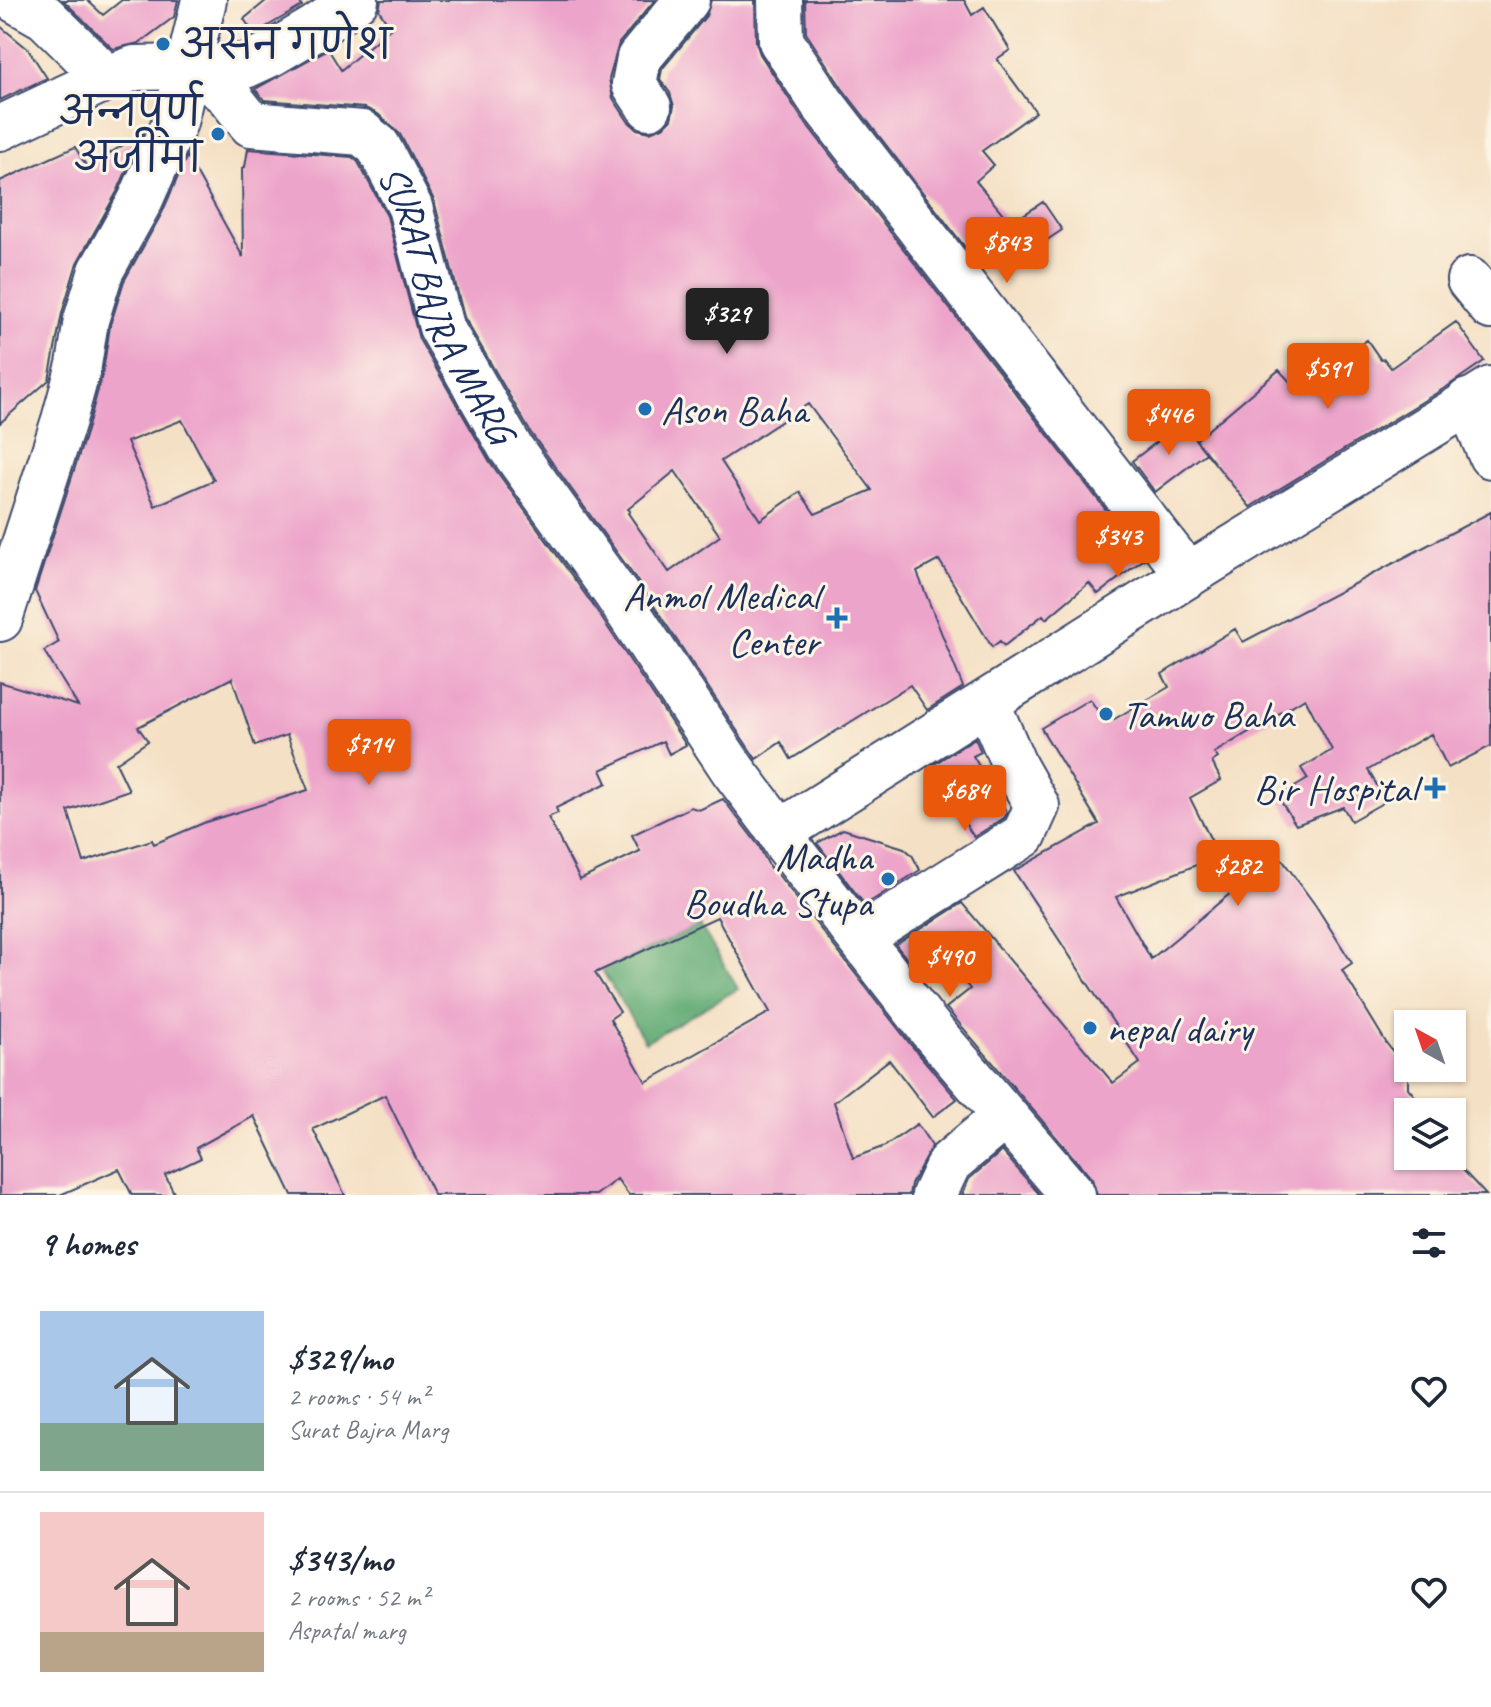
<!DOCTYPE html>
<html lang="en">
<head>
<meta charset="utf-8">
<style>
	:root { --surface:#fff; --page:#f2f2f3; --text:#1f2937; --muted:#747a83; --line:#e0e1e3; --accent:#ea580c }
	body { margin:0; font-family:Caveat,"Playpen Sans Deva",sans-serif; background:var(--page); color:var(--text); height:100vh; display:flex; flex-direction:column; font-size:30px; white-space:nowrap }
	* { box-sizing:border-box; margin:0 }
	p { font-size:26px; color:var(--muted) }
	.icon { flex:none; width:44px; height:44px; fill:none; stroke:currentColor; stroke-width:2; stroke-linecap:round; stroke-linejoin:round }
	.map { position:relative; height:1195px; overflow:hidden }
	.side { display:flex; flex-direction:column; background:var(--surface); flex:1 }
	.side>* { flex:none }
	.needle { width:52px; rotate:320deg }
	.tools { position:absolute; left:1394px; top:1010px; display:grid; gap:16px }
	.tools a { display:grid; place-items:center; width:72px; height:72px; border-radius:0px; background:var(--surface); box-shadow:0 2px 6px #0004; font-size:40px }
	.price { position:absolute; translate:-50% -68px; padding:0 18px; border-radius:8px; background:var(--accent); color:#fff; font-size:26px; line-height:52px; filter:drop-shadow(0 2px 4px #0008) }
	.price::after { content:''; position:absolute; left:50%; top:48px; width:24px; height:18px; margin-left:-12px; background:inherit; clip-path:polygon(0 0,100% 0,50% 100%) }
	.price.on { background:#222; color:#fff }
	ul { padding:0; list-style:none }
	li { display:flex; align-items:center; gap:24px; height:200px; padding:0 40px }
	li+li { border-top:2px solid var(--line) }
	li span { display:grid; place-items:center; flex:none; width:224px; height:160px; border-radius:0px; color:#555 }
	li>.icon { margin-inline-start:auto }
	span .icon { width:96px; height:96px; fill:#fffc; stroke-width:1 }
	li b { font-size:34px }
	h2 { display:flex; justify-content:space-between; align-items:center; height:96px; padding:0 40px; font-size:34px }
	.map>svg:first-child { display:block }
	.forest { fill:#62ac74; stroke:#3e6e69; stroke-width:2 }
	.building { fill:#eda4ca; fill-rule:evenodd }
	.lines { fill:none; stroke-linecap:round; stroke-linejoin:round }
	.minor-casing { stroke:#3c4a6d; stroke-width:48 }
	.minor { stroke:#fff; stroke-width:44 }
	.poi-dot { fill:#1f6fb2; stroke:#fcf5e5; stroke-width:3 }
	.labels { text-anchor:middle; stroke-width:6; stroke-linejoin:round; paint-order:stroke }
	.poi-label { font-size:40px; fill:#1b2f5e; stroke:#fcf5e5; text-anchor:start }
	.street-label { font-size:40px; fill:#1b2f5e; stroke:#fcf5e5 }
</style>
</head>
<body>
<div class="map">
<svg width="1491" height="1195" viewBox="0 0 1491 1195">
	<rect width="100%" height="100%" fill="#fcf5e5"/>
	<filter id="ink" filterUnits="userSpaceOnUse"><feTurbulence type="fractalNoise" baseFrequency=".0125" numOctaves="2"/><feDisplacementMap in="SourceGraphic" scale="16" xChannelSelector="R" yChannelSelector="G"/><feConvolveMatrix kernelMatrix="1 2 1 2 8 2 1 2 1" color-interpolation-filters="sRGB"/></filter>
	<filter id="wash" filterUnits="userSpaceOnUse"><feTurbulence type="fractalNoise" baseFrequency=".006" numOctaves="4" result="noise"/><feDisplacementMap in="SourceGraphic" scale="32" xChannelSelector="R" yChannelSelector="G"/><feGaussianBlur stdDeviation="1.8" result="paint"/><feColorMatrix in="noise" values="0 0 0 0 0 0 0 0 0 0 0 0 0 0 0 0 0 1.4 0 .05"/><feComposite in="paint" operator="in"/></filter>
	<g filter="url(#wash)">
		<rect width="100%" height="100%" fill="#f4e0c4"/>
		<!-- forest -->
		<path class="forest" d="M700 925 738 989 645 1042 602 970Z"/>
		<g id="blocks">
			<!-- building -->
			<path class="building" d="M63 0H87L103 15 122 0H178L174 17 139 43 113 49Z
				M267 0H298L302 6 254 34 244 19Z
				M381 0H655L619 43 609 79 613 98 628 121 637 129 650 132 663 127 671 119 674 106 670 93 660 79 662 69 706 16 711 0H755L756 42 760 54 801 117 1144 559 1098 594 1089 583 1046 619 1043 615 1004 646 1000 641 992 647 939 560 917 572 963 687 927 710 910 685 791 759 781 742 756 759 636 579 531 433 464 317 434 200 400 134 378 114 365 108 264 100 255 89 328 49 341 70 391 28 379 10ZM808 404 872 490 815 514 800 492 760 520 721 461ZM675 471 720 536 669 572 628 513 630 511 628 509Z
				M805 0H964L972 15 984 7 1010 50 997 59 1036 112 982 151 994 165 976 181 1004 215 965 247 842 88 806 33Z
				M0 26 28 49 47 78 0 100Z
				M143 133 118 190 77 263 62 313 49 380 0 423V181L75 147 87 167Z
				M248 149 352 157 358 162 387 216 419 339 490 462 595 608 686 745 669 754 663 741 601 770 607 783 556 808 558 813 548 817 580 880 640 851 632 835 691 807 699 810 723 799 759 846 770 868 772 867 911 1045 957 1099 933 1117 889 1060 834 1102 853 1158 885 1146 917 1124 932 1146 911 1184 909 1195H629L617 1179 596 1195H434L385 1095 313 1129 345 1195H292L254 1116 196 1148 201 1158 165 1175 175 1195H132L119 1169 60 1195H0V682L78 706 44 651 59 642 35 591 88 427 103 371 110 326 124 281 162 213 187 156 243 257 242 168 245 167ZM182 420 214 480 155 506 127 442ZM232 678 255 746 287 735 308 790 206 822 154 844 152 840 84 862 68 811 129 790 116 763 148 741 138 727ZM717 917 770 1012 646 1082 610 1019 620 1012 595 973Z
				M1043 202 1062 230 1011 264 992 236Z
				M1456 322 1484 361 1448 386 1250 507 1196 440 1279 370 1292 384 1328 355 1334 363 1367 340 1381 360 1384 359 1391 368Z
				M1182 423 1206 453 1155 492 1132 461Z
				M1491 512V746L1448 768 1431 734 1368 770 1386 801 1351 821 1343 807 1296 825 1278 797 1308 779 1301 768 1332 750 1305 698 1214 753 1218 758 1212 762 1221 780 1190 798 1219 856 1116 897 1151 959 1278 854 1316 906 1352 963 1342 970 1387 1044 1408 1071V1088L1428 1112H1408V1156H1450L1486 1195H1097L1092 1179 946 1008 970 989 931 940 908 960 896 945 962 903 1113 1083 1140 1063 1014 871 1099 824 1041 728 1090 699 1106 724 1169 687 1162 674 1235 629 1243 642Z
				M975 738 981 752 973 756 1007 813 1004 818 974 837 928 768Z
				M843 829 904 848 912 855 920 870 865 905 817 843Z
				M1002 1151 1040 1195H962L969 1179Z"/>
		</g>
	</g>
	<g filter="url(#ink)">
		<use href="#blocks" fill-opacity="0" stroke="#3c4a6d" stroke-width="2"/>
		<g class="lines">
			<defs>
				<g id="minor">
					<path d="M15 0 45 17 107 78"/>
					<path d="M780 0 781 41 822 103 1188 575"/>
					<path id="s1" d="M190 66 227 94 251 124 362 133 378 146 410 207 441 327 510 447 616 594 733 770 780 832 787 845 931 1030 1073 1195"/>
					<path d="M649 107 634 84 639 58 687 0"/>
					<path d="M0 128 107 78 135 68 245 66 271 54 315 28 356 0"/>
					<path d="M1469 280 1491 307"/>
					<path d="M1468 401 1491 456"/>
					<path d="M0 619 64 420 79 365 86 320 101 271 140 201 175 122 204 0"/>
					<path d="M780 832 1188 575 1491 389"/>
					<path d="M860 938 1024 835 1037 806 1015 767 987 702"/>
					<path d="M934 1195 949 1163 1005 1116"/>
				</g>
			</defs>
			<!-- minor casing -->
			<use href="#minor" class="minor-casing"/>
			<!-- minor -->
			<use href="#minor" class="minor"/>
		</g>
	</g>
	<!-- markers -->
	<g class="poi-dot">
		<circle cx="163" cy="44" r="8"/>
		<circle cx="218" cy="134" r="8"/>
		<circle cx="645" cy="409" r="8"/>
		<path d="M833 606h8v8h8v8h-8v8h-8v-8h-8v-8h8z"/>
		<circle cx="1106" cy="714" r="8"/>
		<path d="M1431 776h8v8h8v8h-8v8h-8v-8h-8v-8h8z"/>
		<circle cx="888" cy="879" r="8"/>
		<circle cx="1090" cy="1028" r="8"/>
	</g>
	<g class="labels">
		<!-- poi labels -->
		<g class="poi-label">
			<text x="179" y="58">असन गणेश</text>
			<text x="202" y="125" text-anchor="end">अन्नपूर्ण<tspan x="202" dy="46">अजीमा</tspan></text>
			<text x="661" y="423">Ason Baha</text>
			<text x="819" y="609" text-anchor="end">Anmol Medical<tspan x="819" dy="46">Center</tspan></text>
			<text x="1122" y="728">Tamwo Baha</text>
			<text x="1417" y="802" text-anchor="end">Bir Hospital</text>
			<text x="872" y="870" text-anchor="end">Madha<tspan x="872" dy="46">Boudha Stupa</tspan></text>
			<text x="1106" y="1042">nepal dairy</text>
		</g>
		<!-- street labels -->
		<g class="street-label">
			<text dy="14" stroke="none"><textPath href="#s1" startOffset="390">SURAT BAJRA MARG</textPath></text>
		</g>
	</g>
</svg>
<div class="tools">
<a><svg class="needle" viewBox="-14 -14 28 28"><path d="M0-13l5 13h-10z" fill="#e53935"/><path d="M0 13l5-13h-10z" fill="#747a83"/></svg></a>
<a><svg class="icon" aria-label="layers" viewBox="0 0 24 24"><path d="M12 4l9 5-9 5-9-5zM3 14l9 5 9-5"/></svg></a>
</div>
<b class="price" style="left:1007px;top:285px">$843</b>
<b class="price on" style="left:727px;top:356px">$329</b>
<b class="price" style="left:1328px;top:411px">$591</b>
<b class="price" style="left:1169px;top:457px">$446</b>
<b class="price" style="left:1118px;top:579px">$343</b>
<b class="price" style="left:369px;top:787px">$714</b>
<b class="price" style="left:965px;top:833px">$684</b>
<b class="price" style="left:1238px;top:908px">$282</b>
<b class="price" style="left:950px;top:999px">$490</b>
</div>
<section class="side">
<h2>9 homes<svg class="icon" aria-label="filters" viewBox="0 0 24 24"><path d="M4 7h16M4 17h16"/><circle cx="9" cy="7" r="2"/><circle cx="15" cy="17" r="2"/></svg></h2>
<ul>
<li><span style="background:linear-gradient(#a9c7e8 70%,#7fa58c 0)"><svg class="icon" aria-label="home" viewBox="0 0 24 24"><path d="M3 11l9-7 9 7M6 9v11h12V9"/></svg></span><div><b>$329/mo</b><p>2 rooms · 54 m²</p><p>Surat Bajra Marg</p></div><svg class="icon" aria-label="heart" viewBox="0 0 24 24"><path d="M12 20l-8-8c-3-5 5-10 8-4 3-6 11-1 8 4z"/></svg></li>
<li><span style="background:linear-gradient(#f6c9c9 75%,#b9a48a 0)"><svg class="icon" aria-label="home" viewBox="0 0 24 24"><path d="M3 11l9-7 9 7M6 9v11h12V9"/></svg></span><div><b>$343/mo</b><p>2 rooms · 52 m²</p><p>Aspatal marg</p></div><svg class="icon" aria-label="heart" viewBox="0 0 24 24"><path d="M12 20l-8-8c-3-5 5-10 8-4 3-6 11-1 8 4z"/></svg></li>
</ul>
</section>
</body>
</html>
